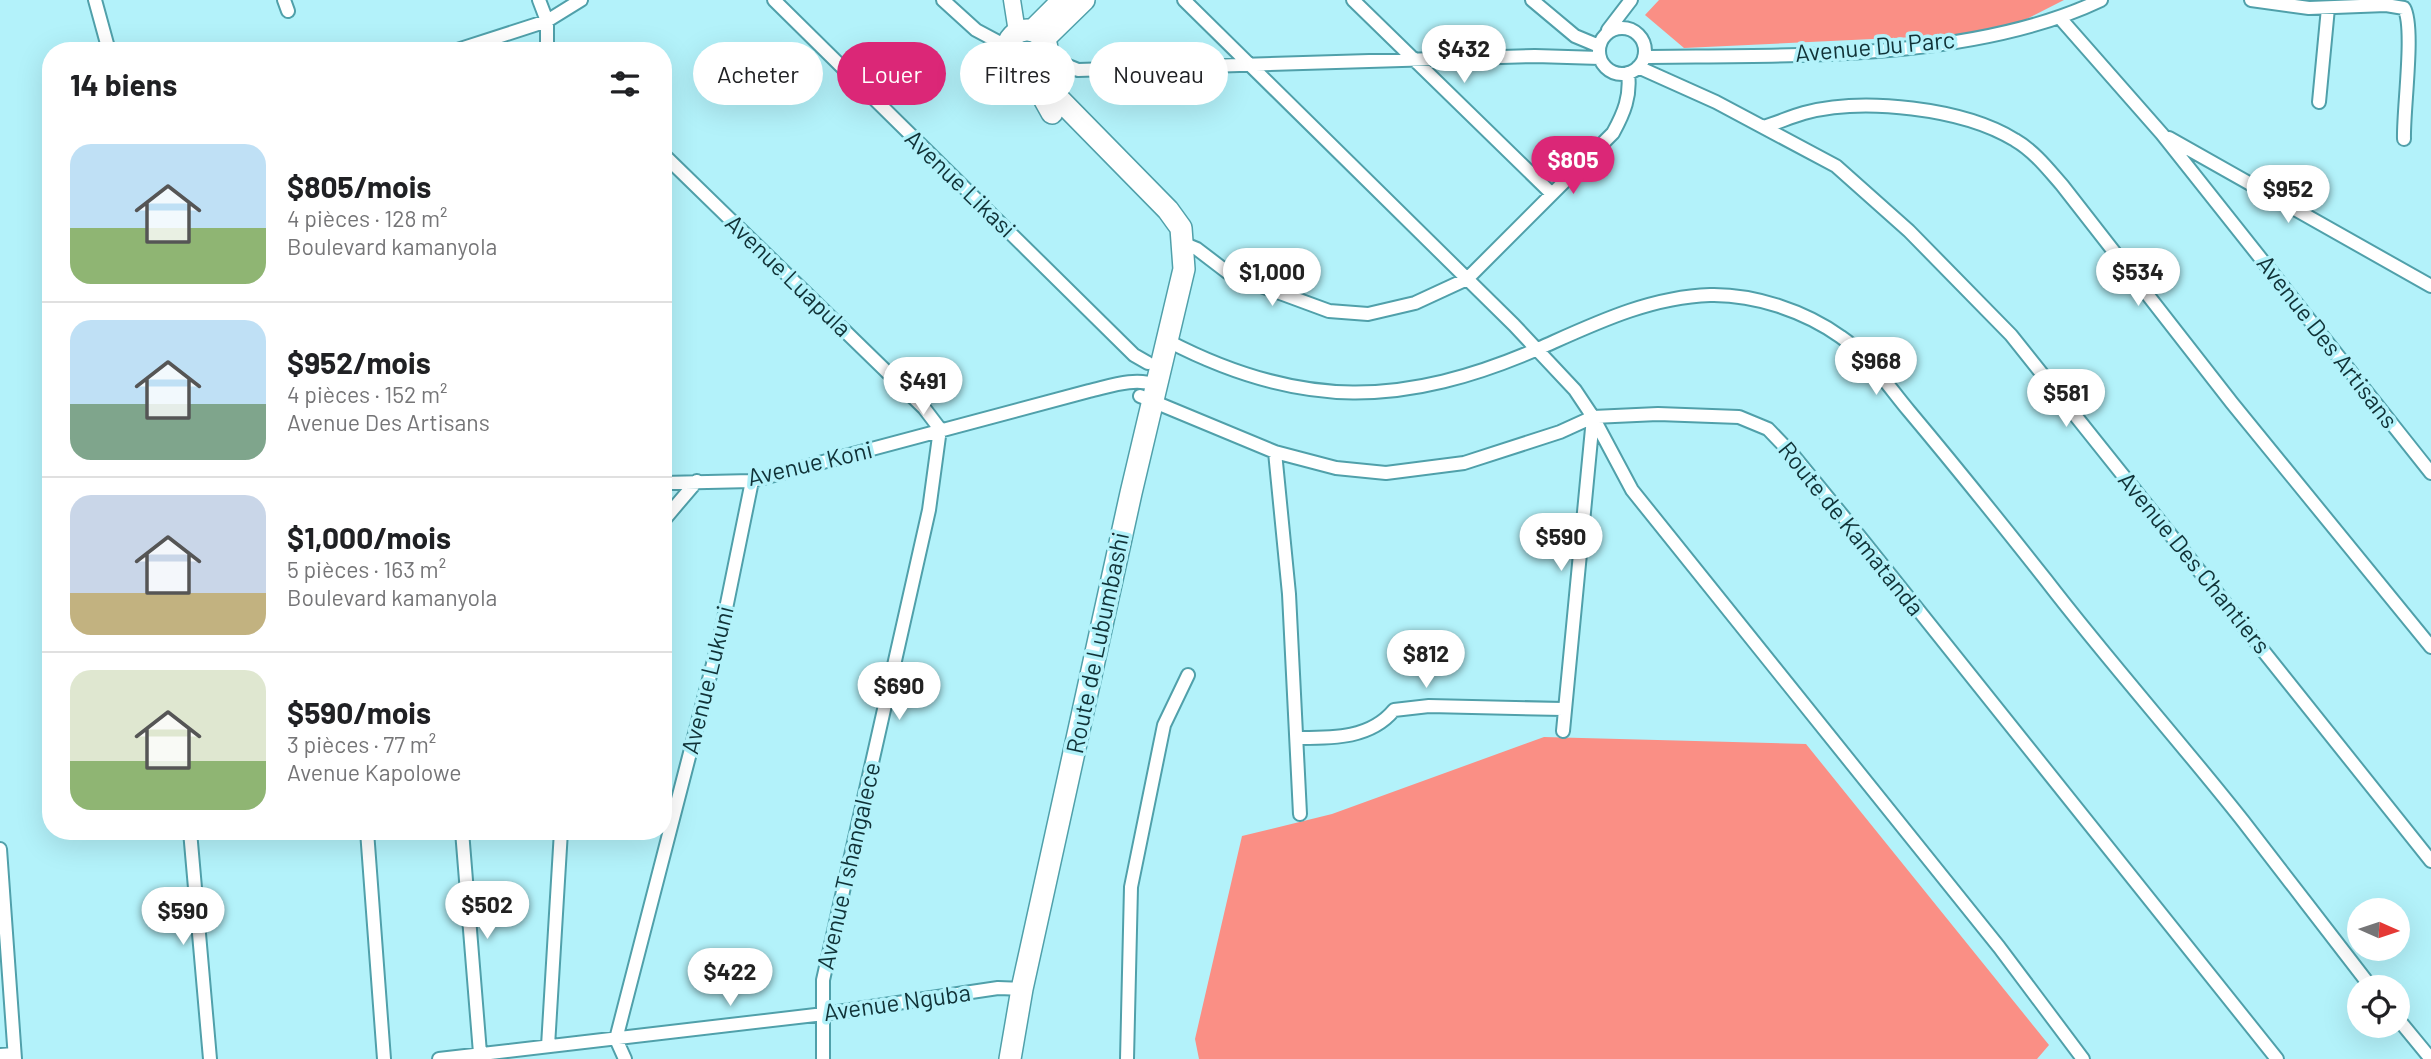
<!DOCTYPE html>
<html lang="fr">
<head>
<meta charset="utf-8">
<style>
	:root { --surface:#fff; --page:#f2f2f2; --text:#202124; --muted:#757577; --line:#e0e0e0; --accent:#db2777 }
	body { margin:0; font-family:Barlow,sans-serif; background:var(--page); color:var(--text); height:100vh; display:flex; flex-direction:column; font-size:26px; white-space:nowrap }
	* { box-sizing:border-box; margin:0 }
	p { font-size:23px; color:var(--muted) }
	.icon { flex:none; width:38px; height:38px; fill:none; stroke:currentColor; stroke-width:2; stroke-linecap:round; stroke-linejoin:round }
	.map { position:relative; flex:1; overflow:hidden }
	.sheet { position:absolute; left:42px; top:42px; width:630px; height:798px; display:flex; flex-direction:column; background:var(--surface); border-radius:28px; box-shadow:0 7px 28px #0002 }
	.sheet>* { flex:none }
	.banner { position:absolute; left:693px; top:42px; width:665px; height:63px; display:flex; gap:14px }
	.needle { width:46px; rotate:93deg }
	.tools { position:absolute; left:2347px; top:898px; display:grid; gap:14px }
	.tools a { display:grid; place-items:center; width:63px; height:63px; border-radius:50%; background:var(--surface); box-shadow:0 7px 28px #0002; font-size:35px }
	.price { position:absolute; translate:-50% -60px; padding:0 16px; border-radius:24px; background:#fff; color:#222; font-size:23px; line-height:46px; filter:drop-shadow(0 2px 4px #0008) }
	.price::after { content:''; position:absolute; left:50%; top:42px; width:21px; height:16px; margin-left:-10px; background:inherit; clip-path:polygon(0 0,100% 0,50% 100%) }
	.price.on { background:var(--accent); color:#fff }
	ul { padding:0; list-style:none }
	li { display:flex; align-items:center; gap:21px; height:175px; padding:0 28px }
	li+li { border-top:2px solid var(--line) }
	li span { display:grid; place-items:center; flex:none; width:196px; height:140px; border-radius:21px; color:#555 }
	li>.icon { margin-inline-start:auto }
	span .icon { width:84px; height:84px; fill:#fffc; stroke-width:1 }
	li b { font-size:30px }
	h2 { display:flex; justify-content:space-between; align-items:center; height:84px; padding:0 28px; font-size:30px }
	.tag { padding:0 24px; border-radius:32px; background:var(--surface); box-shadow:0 7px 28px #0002; font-size:24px; line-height:63px }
	.tag.on { background:var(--accent); color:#fff }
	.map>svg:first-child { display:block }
	.green { fill:#fa8f85 }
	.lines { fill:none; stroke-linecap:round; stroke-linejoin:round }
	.street-casing { stroke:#50a0aa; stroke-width:16 }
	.secondary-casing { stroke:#50a0aa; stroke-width:19 }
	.highway-casing { stroke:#50a0aa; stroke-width:24 }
	.street { stroke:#fff; stroke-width:12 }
	.secondary { stroke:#fff; stroke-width:16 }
	.highway { stroke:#fff; stroke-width:21 }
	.labels { text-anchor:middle; stroke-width:7; stroke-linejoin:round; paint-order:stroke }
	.street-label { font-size:24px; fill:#103237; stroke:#b3f2fa }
</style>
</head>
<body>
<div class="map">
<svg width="2431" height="1059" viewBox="0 0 2431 1059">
	<rect width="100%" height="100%" fill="#b3f2fa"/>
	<!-- green -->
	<path class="green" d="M1659 0H2064L1999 33 1684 48 1645 15Z
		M1544 737 1806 744 2049 1045 2037 1059H1199L1195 1039 1242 836 1332 814Z"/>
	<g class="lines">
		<defs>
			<path id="street" d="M95 0 109 51
				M284 0 288 11
				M539 0 547 21V51
				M774 0 1134 355 1148 363
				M943 0 976 30 1006 46
				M1184 0 1514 325 1575 390 1593 417 1632 490 1999 947 2083 1059
				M1353 0 1552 194
				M1532 0 1575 36 1599 46
				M2251 0 2309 8 2386 5 2404 8C2415 27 2403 111 2404 139
				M2060 18 2162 134 2431 473
				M1599 51a23 23 0 1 1 46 0a23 23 0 1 1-46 0Z
				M1608 30 1631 0
				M454 51 547 21 581 0
				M1046 57 1078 70 1535 56 1600 58
				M1644 57C1786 55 1971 62 2101 0
				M1638 67 1716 102 1836 166 1909 231 2011 335 2431 861
				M2319 102 2328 8
				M1763 127C1777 123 1790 117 1804 113 1863 97 1963 108 2015 140 2034 151 2048 169 2062 185L2232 403 2431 647
				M2169 138 2431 286
				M663 154 924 408 940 429 929 510 823 980V1059
				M1180 242 1197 249 1231 275 1329 311 1368 314 1415 303 1467 279 1613 133C1624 113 1631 96 1628 73
				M1168 341C1301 410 1404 407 1540 348 1594 324 1649 297 1710 295 1754 294 1805 311 1841 337 1868 355 1888 386 1909 411 1956 467 2001 523 2046 580 2109 662 2179 740 2243 821 2286 876 2328 932 2371 987
				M1140 396 1275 452 1336 468 1386 473 1464 463 1560 432 1593 417 1658 414 1739 417 1768 429 1793 455 1860 537 2277 1059
				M1275 452 1289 594 1300 814
				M663 483 752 481 1089 391C1111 386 1134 377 1157 385
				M663 521 697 481
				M1563 731 1593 418
				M1297 738C1332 738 1370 739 1394 710L1429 706 1563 709
				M190 831 210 1059
				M367 831 384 1059
				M462 831 480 1053
				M0 849 15 1059
				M2398 1019 2431 1059
				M548 1046 561 831
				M0 1055 14 1054
				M439 1059 824 1014 998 988 1022 989
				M625 1059 616 1039 721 633 752 481
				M1127 1059 1131 887 1164 725 1188 675"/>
			<path id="secondary" d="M1012 0 1017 32"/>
			<path id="highway" d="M1007 50a20 20 0 1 1 40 0a20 20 0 1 1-40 0Z
				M1033 30 1063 0
				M1044 39 1084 0
				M1028 70 1052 113
				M1010 1059 1022 989 1131 493 1184 269 1181 228 1168 210 1059 99 1042 63"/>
		</defs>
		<!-- street casing -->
		<use href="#street" class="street-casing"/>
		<!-- secondary casing -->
		<use href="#secondary" class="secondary-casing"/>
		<!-- highway casing -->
		<use href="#highway" class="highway-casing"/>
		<!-- street -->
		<use href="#street" class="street"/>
		<!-- secondary -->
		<use href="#secondary" class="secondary"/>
		<!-- highway -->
		<use href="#highway" class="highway"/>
	</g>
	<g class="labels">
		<!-- street labels -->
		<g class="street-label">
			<text transform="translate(1875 47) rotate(-5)" y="8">Avenue Du Parc</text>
			<text transform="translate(960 184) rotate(44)" y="8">Avenue Likasi</text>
			<text transform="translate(788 276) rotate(44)" y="8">Avenue Luapula</text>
			<text transform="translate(2327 342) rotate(52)" y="8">Avenue Des Artisans</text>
			<text transform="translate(810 464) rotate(-13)" y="8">Avenue Koni</text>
			<text transform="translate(1851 529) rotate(51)" y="8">Route de Kamatanda</text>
			<text transform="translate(2194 563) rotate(51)" y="8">Avenue Des Chantiers</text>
			<text transform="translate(1098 643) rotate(-78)" y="8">Route de Lubumbashi</text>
			<text transform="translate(708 680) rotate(-76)" y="8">Avenue Lukuni</text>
			<text transform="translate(849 866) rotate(-77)" y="8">Avenue Tshangalece</text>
			<text transform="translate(897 1003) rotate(-8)" y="8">Avenue Nguba</text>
		</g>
	</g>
</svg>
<div class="tools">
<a><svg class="needle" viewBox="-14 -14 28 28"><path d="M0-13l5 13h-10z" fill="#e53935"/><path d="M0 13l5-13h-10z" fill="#757577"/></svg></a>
<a><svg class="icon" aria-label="locate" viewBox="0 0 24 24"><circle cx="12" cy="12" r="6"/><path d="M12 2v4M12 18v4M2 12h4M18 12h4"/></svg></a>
</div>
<b class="price" style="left:1464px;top:85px">$432</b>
<b class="price on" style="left:1573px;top:196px">$805</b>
<b class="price" style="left:2288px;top:225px">$952</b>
<b class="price" style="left:1272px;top:308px">$1,000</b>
<b class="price" style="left:2138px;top:308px">$534</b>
<b class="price" style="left:1876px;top:397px">$968</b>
<b class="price" style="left:923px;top:417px">$491</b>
<b class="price" style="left:2066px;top:429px">$581</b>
<b class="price" style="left:1561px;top:573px">$590</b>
<b class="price" style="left:1426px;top:690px">$812</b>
<b class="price" style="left:899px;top:722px">$690</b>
<b class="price" style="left:487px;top:941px">$502</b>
<b class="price" style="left:183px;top:947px">$590</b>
<b class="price" style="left:730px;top:1008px">$422</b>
<div class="banner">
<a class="tag">Acheter</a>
<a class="tag on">Louer</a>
<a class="tag">Filtres</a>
<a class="tag">Nouveau</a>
</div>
<section class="sheet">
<h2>14 biens<svg class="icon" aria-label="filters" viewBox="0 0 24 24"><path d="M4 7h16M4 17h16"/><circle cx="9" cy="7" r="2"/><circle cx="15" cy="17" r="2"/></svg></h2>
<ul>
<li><span style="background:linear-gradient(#bfe0f5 60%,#8fb573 0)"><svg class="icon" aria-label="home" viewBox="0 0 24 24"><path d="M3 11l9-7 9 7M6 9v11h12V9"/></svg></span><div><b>$805/mois</b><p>4 pièces · 128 m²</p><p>Boulevard kamanyola</p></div></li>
<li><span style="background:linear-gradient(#bfe0f5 60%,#7fa58c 0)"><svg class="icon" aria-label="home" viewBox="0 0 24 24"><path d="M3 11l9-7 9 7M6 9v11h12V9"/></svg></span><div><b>$952/mois</b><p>4 pièces · 152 m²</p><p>Avenue Des Artisans</p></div></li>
<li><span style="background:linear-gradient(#c9d6e8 70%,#c2b280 0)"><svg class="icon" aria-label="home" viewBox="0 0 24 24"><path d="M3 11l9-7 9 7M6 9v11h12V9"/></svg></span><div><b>$1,000/mois</b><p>5 pièces · 163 m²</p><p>Boulevard kamanyola</p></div></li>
<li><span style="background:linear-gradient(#dfe7d0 65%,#8fb573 0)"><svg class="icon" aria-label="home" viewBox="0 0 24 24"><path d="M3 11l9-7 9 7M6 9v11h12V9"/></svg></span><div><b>$590/mois</b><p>3 pièces · 77 m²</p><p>Avenue Kapolowe</p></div></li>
</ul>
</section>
</div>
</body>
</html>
